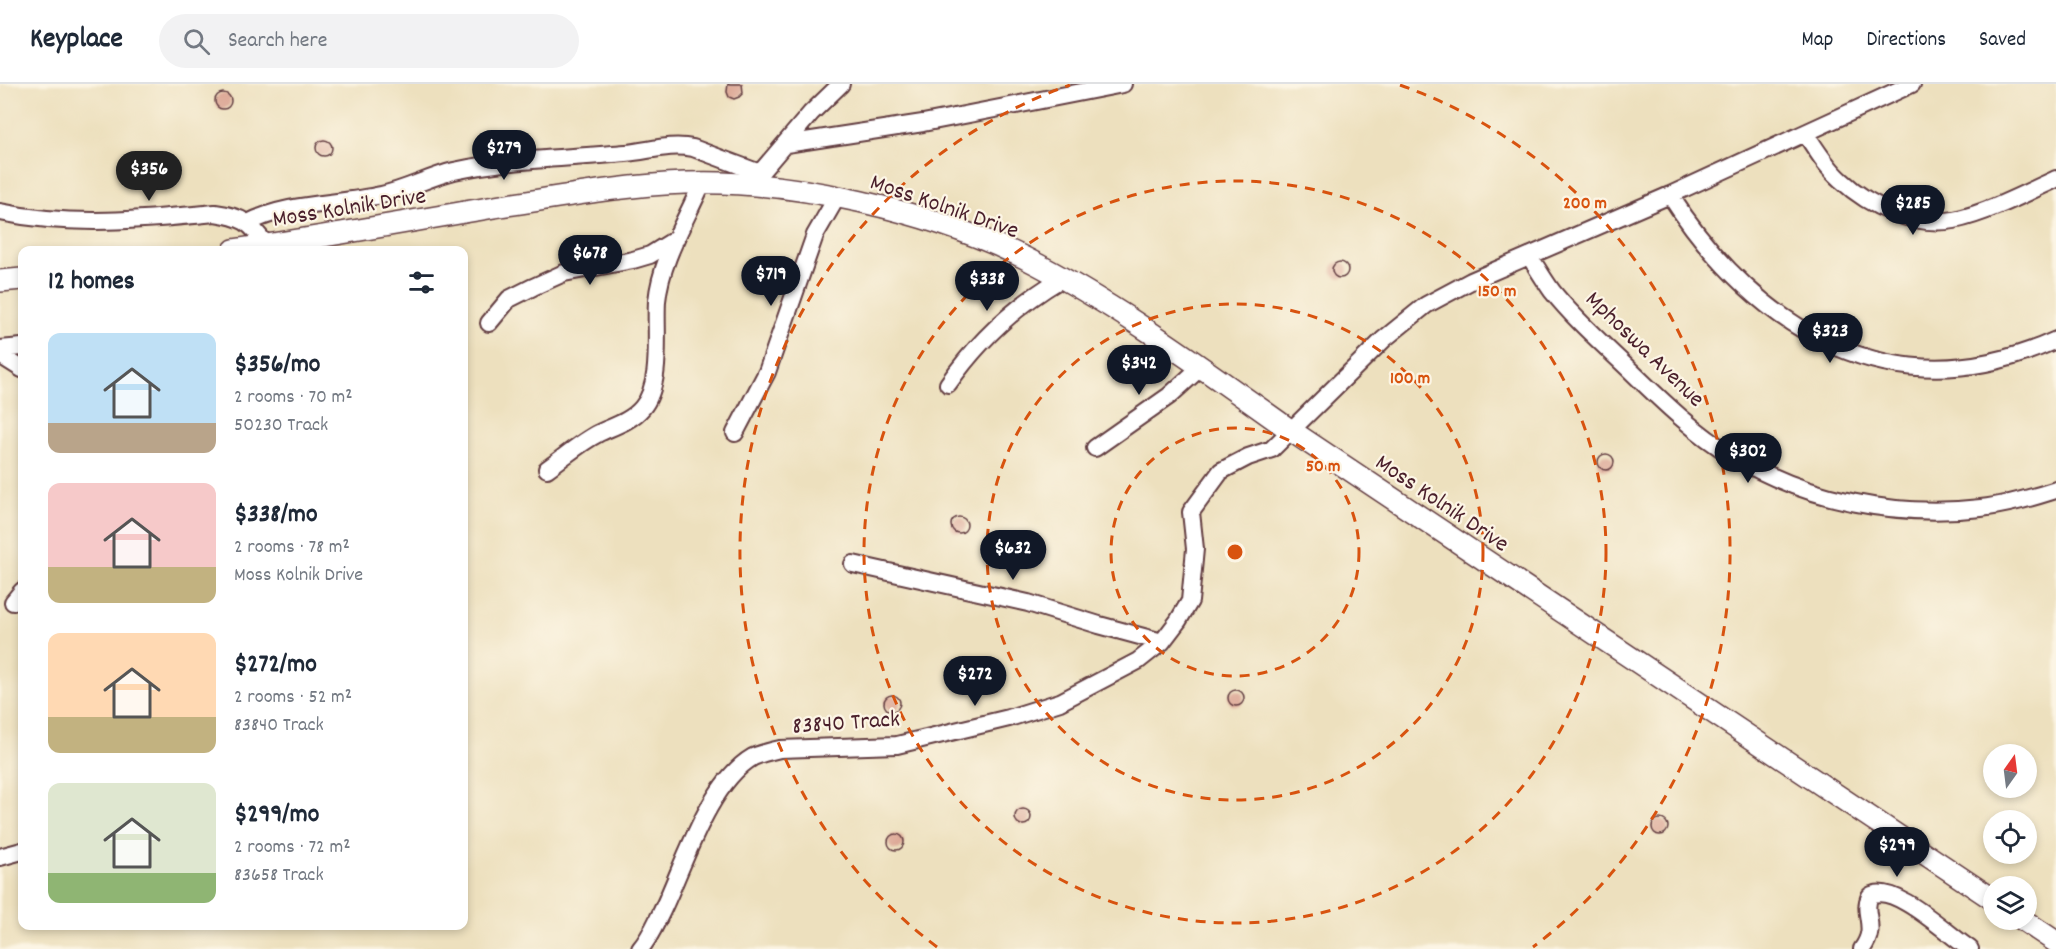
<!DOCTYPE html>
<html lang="en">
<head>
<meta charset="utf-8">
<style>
	:root { --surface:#fff; --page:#f2f2f3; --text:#1f2937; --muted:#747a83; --line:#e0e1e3; --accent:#111827 }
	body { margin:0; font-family:Dekko,sans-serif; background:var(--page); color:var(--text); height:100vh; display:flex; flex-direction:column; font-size:22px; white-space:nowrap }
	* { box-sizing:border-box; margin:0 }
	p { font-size:20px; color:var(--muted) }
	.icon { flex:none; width:33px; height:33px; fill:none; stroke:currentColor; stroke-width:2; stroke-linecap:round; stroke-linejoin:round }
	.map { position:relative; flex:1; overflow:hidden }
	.details { position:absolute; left:18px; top:162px; width:450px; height:684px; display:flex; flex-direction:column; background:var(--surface); border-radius:12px; box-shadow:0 3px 9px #0003 }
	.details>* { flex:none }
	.needle { width:39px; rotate:14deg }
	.fabs { position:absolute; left:1983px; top:660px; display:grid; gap:12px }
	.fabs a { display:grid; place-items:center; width:54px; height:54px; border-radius:50%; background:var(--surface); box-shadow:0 3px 9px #0003; font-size:30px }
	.price { position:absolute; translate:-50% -51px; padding:0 14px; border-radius:21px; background:var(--accent); color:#fff; font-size:20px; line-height:39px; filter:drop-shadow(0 2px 3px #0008) }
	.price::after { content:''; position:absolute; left:50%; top:36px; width:18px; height:14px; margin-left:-9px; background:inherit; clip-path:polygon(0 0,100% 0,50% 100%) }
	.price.selected { background:#222; color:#fff }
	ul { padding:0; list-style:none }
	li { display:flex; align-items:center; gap:18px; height:150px; padding:0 30px }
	li span { display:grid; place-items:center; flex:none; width:168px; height:120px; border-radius:12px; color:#555 }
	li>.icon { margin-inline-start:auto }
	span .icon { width:72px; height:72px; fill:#fffc; stroke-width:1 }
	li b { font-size:26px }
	h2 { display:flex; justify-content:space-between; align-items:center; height:72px; padding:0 30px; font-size:26px }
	header { display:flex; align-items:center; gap:36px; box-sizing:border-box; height:84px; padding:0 30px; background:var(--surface); border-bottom:2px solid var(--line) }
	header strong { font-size:28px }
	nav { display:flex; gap:33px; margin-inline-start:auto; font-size:21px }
	.search { width:420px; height:54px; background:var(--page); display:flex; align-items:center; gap:15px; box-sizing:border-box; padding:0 21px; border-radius:33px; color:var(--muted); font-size:22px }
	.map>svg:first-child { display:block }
	.building { fill:#d89d8b }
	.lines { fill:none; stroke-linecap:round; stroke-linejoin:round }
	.minor-casing { stroke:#623c41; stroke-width:20 }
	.major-casing { stroke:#623c41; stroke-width:24 }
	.minor { stroke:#fff; stroke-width:16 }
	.major { stroke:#fff; stroke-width:21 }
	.ring { fill:none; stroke:#d8530f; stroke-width:3; stroke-dasharray:10 8 }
	.labels { text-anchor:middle; stroke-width:4.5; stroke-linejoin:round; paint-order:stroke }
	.street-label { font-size:24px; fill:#4a1f2b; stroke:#fcf5e5 }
	.centre { fill:#d8530f; stroke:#fcf5e5; stroke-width:3 }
	.ring-label { font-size:18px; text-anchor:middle; font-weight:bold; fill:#d8530f; stroke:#fcf5e5; stroke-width:4.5; stroke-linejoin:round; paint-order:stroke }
</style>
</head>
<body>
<header>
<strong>Keyplace</strong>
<div class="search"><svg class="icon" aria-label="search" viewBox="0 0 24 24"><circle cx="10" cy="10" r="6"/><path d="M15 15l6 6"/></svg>Search here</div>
<nav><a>Map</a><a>Directions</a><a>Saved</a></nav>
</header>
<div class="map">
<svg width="2056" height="865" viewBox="0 0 2056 865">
	<rect width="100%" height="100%" fill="#fcf5e5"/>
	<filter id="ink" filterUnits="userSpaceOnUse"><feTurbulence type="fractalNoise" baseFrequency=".0167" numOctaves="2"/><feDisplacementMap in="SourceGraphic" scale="12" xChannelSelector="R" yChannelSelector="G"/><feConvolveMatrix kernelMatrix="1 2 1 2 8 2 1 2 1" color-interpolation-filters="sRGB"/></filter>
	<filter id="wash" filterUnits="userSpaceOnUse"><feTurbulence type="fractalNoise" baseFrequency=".008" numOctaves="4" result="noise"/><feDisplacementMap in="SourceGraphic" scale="24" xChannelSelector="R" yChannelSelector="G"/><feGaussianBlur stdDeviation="1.35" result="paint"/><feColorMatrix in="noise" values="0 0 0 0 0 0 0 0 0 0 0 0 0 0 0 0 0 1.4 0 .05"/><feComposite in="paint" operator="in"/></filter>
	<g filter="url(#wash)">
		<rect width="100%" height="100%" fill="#ede0be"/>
		<g id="blocks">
			<!-- building -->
			<path class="building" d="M728 0H742L743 9 739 13 734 15 729 13 727 8Z
				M215 17a8 8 0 1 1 16 0a8 8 0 1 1-16 0Z
				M316 64a8 8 0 1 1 16 0a8 8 0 1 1-16 0Z
				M1332 186a8 8 0 1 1 16 0a8 8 0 1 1-16 0Z
				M1598 378a8 8 0 1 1 16 0a8 8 0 1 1-16 0Z
				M951 441a8 8 0 1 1 16 0a8 8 0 1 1-16 0Z
				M1228 614a8 8 0 1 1 16 0a8 8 0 1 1-16 0Z
				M884 619a8 8 0 1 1 16 0a8 8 0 1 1-16 0Z
				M1015 733a8 8 0 1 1 16 0a8 8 0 1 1-16 0Z
				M1652 743a8 8 0 1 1 16 0a8 8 0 1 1-16 0Z
				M888 758a8 8 0 1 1 16 0a8 8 0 1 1-16 0Z"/>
		</g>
	</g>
	<g filter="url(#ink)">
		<use href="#blocks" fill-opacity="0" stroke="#623c41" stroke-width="1.5"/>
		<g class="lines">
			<defs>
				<path id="minor" d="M1805 49C1816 65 1826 83 1841 96 1870 123 1914 143 1954 136 1985 130 2026 109 2056 95
					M786 60 923 39 1123 0
					M754 96 811 29 841 0
					M1670 111C1759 249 1895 329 2056 256
					M0 128C71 143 143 136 215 129 243 133 250 138 266 161
					M248 139C289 118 337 121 381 111 406 106 429 93 454 87 510 75 569 74 626 69 649 67 670 59 693 64L760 89
					M1530 173C1537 184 1544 196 1552 207 1575 236 1605 262 1632 288 1663 318 1695 349 1733 372 1806 416 1896 434 1981 424 2007 421 2031 414 2056 406
					M489 239 509 215 533 203 564 189 633 176 650 171 676 155
					M0 265 22 263
					M0 271 22 285
					M948 300C978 257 1015 222 1061 195
					M735 349 767 288 815 151 837 113
					M1095 364 1169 312 1201 283
					M547 385C564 373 581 358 599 349 614 342 631 337 642 324 663 300 655 247 657 217 661 175 686 137 702 99
					M853 480 1028 519 1099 541 1162 558
					M13 518 22 507
					M0 773 22 767
					M640 865C649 855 655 841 661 829 683 784 708 699 753 673 762 669 771 667 780 665L897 661 1009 634 1060 618 1138 577 1162 558 1178 537 1190 517 1195 465 1191 428 1221 387 1248 373 1272 365 1384 255 1426 221 1471 197 1670 111 1912 0
					M1862 865C1879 842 1861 830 1870 812 1894 797 1949 852 1970 865"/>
				<path id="major" d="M234 166C325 153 416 136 507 121 566 112 626 101 686 99 792 95 930 127 1025 174 1118 221 1205 286 1290 346L1994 816
					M0 197 22 195
					M2023 836 2056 858"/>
			</defs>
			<!-- minor casing -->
			<use href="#minor" class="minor-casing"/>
			<!-- major casing -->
			<use href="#major" class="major-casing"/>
			<!-- minor -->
			<use href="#minor" class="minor"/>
			<!-- major -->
			<use href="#major" class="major"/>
		</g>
	</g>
	<!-- distance rings -->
	<g class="ring">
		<circle cx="1235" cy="468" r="124"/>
		<circle cx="1235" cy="468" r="248"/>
		<circle cx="1235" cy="468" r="371"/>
		<path d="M937 863A495 495 0 0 1 1070 1M1400 1A495 495 0 0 1 1533 863"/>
	</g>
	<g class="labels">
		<!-- street labels -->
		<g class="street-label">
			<text transform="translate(945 121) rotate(19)" y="8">Moss Kolnik Drive</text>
			<text transform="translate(349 122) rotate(-9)" y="8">Moss Kolnik Drive</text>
			<text transform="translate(1646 264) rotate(44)" y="8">Mphoswa Avenue</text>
			<text transform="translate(1443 418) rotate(34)" y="8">Moss Kolnik Drive</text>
			<text transform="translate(846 637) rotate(-4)" y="8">83840 Track</text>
		</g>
	</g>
	<circle cx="1235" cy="468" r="9" class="centre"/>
	<g class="ring-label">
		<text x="1585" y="124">200 m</text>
		<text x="1497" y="212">150 m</text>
		<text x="1410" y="299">100 m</text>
		<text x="1323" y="387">50 m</text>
	</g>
</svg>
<div class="fabs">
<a><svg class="needle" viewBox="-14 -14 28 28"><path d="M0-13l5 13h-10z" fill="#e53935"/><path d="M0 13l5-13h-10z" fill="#747a83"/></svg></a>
<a><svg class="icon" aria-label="locate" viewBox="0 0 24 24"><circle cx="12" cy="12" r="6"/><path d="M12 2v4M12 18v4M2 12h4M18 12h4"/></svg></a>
<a><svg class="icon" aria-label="layers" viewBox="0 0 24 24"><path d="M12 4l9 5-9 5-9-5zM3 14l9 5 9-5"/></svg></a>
</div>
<b class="price" style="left:504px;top:97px">$279</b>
<b class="price selected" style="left:149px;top:118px">$356</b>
<b class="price" style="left:1913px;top:152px">$285</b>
<b class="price" style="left:590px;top:202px">$678</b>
<b class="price" style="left:771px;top:223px">$719</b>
<b class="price" style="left:987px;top:228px">$338</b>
<b class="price" style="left:1830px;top:280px">$323</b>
<b class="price" style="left:1139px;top:312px">$342</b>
<b class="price" style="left:1748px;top:400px">$302</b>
<b class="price" style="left:1013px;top:497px">$632</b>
<b class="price" style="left:975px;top:623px">$272</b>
<b class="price" style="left:1897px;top:794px">$299</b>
<section class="details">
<h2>12 homes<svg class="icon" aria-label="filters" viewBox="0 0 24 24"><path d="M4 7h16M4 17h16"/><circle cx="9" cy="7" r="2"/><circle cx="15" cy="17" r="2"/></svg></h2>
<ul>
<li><span style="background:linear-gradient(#bfe0f5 75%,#b9a48a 0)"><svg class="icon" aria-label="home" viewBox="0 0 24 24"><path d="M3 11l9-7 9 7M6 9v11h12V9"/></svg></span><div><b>$356/mo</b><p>2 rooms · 70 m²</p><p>50230 Track</p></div></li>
<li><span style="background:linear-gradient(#f6c9c9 70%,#c2b280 0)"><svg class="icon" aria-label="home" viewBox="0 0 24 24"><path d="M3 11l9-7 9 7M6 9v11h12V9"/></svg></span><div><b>$338/mo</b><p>2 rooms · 78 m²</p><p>Moss Kolnik Drive</p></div></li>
<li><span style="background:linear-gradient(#ffd9b3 70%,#c2b280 0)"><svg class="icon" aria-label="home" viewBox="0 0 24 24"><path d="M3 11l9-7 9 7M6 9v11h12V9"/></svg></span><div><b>$272/mo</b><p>2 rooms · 52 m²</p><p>83840 Track</p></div></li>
<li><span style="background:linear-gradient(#dfe7d0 75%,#8fb573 0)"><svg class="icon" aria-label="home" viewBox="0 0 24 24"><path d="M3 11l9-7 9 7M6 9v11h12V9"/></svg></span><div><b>$299/mo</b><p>2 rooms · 72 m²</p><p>83658 Track</p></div></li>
</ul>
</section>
</div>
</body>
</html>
